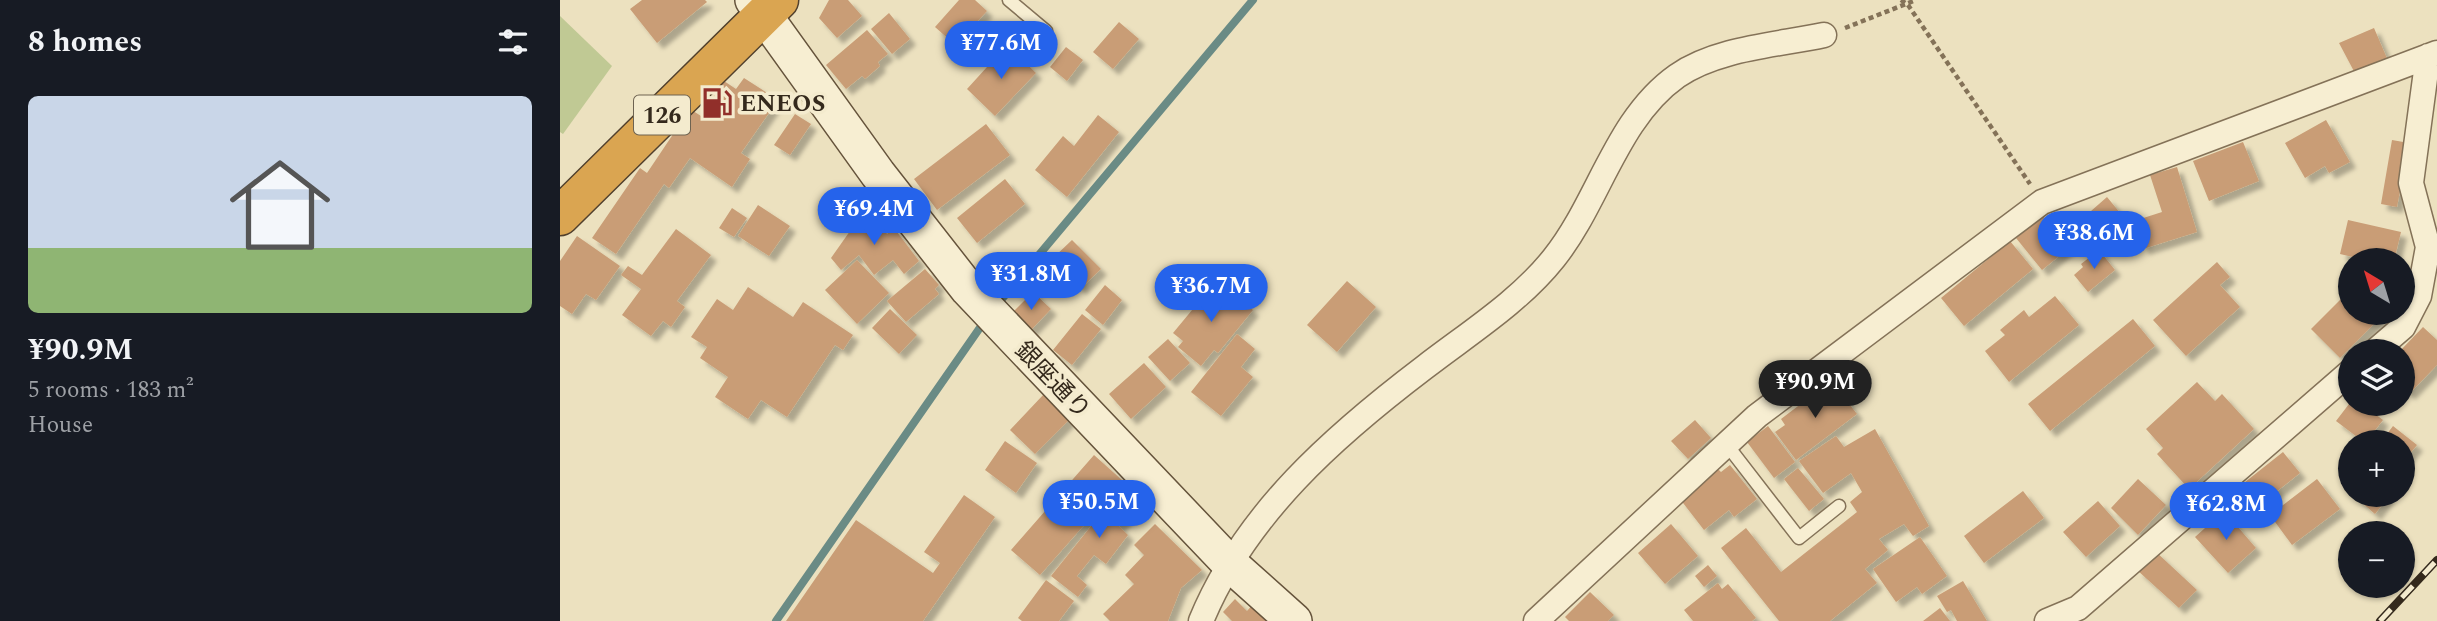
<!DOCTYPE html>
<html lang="en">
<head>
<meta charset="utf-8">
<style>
	:root { --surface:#171b24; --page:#20242c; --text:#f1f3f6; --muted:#9ea1a6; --line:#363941; --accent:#2563eb }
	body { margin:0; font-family:Spectral,"Noto Sans JP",serif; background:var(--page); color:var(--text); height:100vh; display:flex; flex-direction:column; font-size:26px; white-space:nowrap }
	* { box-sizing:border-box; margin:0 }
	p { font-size:23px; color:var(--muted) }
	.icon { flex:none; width:38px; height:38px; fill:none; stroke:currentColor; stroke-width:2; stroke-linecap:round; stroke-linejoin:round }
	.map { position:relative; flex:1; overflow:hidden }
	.side { display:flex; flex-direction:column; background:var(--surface); width:560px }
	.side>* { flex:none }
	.needle { width:46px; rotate:322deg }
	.controls { position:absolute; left:1778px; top:248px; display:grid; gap:14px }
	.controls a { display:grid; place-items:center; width:77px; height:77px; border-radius:50%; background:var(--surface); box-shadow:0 2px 5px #0004; font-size:35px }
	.price { position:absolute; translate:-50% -60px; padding:0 16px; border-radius:24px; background:var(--accent); color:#fff; font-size:23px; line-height:46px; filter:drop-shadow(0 2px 4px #0008) }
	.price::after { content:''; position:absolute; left:50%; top:42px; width:21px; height:16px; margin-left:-10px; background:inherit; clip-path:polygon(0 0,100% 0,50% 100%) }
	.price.selected { background:#222; color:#fff }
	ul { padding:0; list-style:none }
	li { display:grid; align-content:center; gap:14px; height:371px; padding:0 28px }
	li+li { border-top:2px solid var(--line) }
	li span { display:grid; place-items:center; height:217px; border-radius:10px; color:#555 }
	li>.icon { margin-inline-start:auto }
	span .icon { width:126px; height:126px; fill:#fffc; stroke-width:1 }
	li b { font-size:30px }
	h2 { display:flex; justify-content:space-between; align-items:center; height:84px; padding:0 28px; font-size:30px }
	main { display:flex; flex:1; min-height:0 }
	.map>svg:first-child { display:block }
	.green { fill:#c0c994 }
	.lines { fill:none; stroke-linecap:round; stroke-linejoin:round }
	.stream { stroke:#6a8b85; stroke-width:8 }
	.building { fill:#c99d76; filter:url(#shadow) }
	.lane-casing { stroke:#847258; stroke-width:15 }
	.street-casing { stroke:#847258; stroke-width:27 }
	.secondary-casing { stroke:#65533b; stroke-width:38 }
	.highway-casing { stroke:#51402d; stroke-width:41 }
	.path { stroke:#847258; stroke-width:4.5; stroke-dasharray:5 3.5; stroke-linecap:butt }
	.lane { stroke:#f7eed2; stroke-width:12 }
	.street { stroke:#f7eed2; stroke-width:24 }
	.secondary { stroke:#f7eed2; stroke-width:35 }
	.highway { stroke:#daa551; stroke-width:38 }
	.rail-casing { stroke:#34291c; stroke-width:8 }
	.rail { stroke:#f4ebce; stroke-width:5; stroke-dasharray:16; stroke-linecap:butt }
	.labels { text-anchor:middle; stroke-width:7; stroke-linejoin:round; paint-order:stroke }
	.shield { fill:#f4ebce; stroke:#6e6351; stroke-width:2 }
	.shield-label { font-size:23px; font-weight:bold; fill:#34291c }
	.poi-label { font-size:24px; font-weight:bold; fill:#34291c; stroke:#f4ebce; text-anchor:start }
	.street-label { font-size:24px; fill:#34291c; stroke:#f4ebce }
</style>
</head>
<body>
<main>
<section class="side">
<h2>8 homes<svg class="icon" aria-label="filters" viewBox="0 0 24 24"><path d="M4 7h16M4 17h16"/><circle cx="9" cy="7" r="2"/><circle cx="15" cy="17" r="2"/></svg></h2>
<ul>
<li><span style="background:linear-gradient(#c9d6e8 70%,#8fb573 0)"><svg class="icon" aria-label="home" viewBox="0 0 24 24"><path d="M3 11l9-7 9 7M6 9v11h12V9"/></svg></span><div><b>¥90.9M</b><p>5 rooms · 183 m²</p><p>House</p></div></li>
</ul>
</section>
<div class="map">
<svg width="1877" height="621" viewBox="0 0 1877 621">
	<defs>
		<filter id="shadow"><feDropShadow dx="6" dy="6" stdDeviation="2" flood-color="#0004"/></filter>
	</defs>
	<rect width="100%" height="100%" fill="#ece1bf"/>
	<!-- green -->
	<path class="green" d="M0 16 52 66 3 134 0 132Z"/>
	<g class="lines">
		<!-- stream -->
		<path class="stream" d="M436 306 693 0
			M216 621 426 319"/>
	</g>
	<!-- building -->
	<path class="building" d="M82 0H145L147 2 97 43 70 9Z
		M269 0H288L302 16 277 38 259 18Z
		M399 0H415L427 11 415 24 411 21 392 42 375 27Z
		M329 13 350 39 332 54 311 29Z
		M559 22 579 39 553 69 533 52Z
		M1814 28 1829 63 1797 77 1779 43Z
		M307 30 328 54 318 62 320 66 305 79 302 76 286 89 266 65Z
		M447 45 476 73 435 116 407 89Z
		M506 47 523 60 507 81 490 67Z
		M184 78 218 100 181 153 190 159 172 187 130 158 109 188 104 184 56 254 32 238 80 168 87 173 130 109 141 116 164 81 176 89Z
		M235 114 251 124 230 155 214 145Z
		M538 115 559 132 507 197 475 170 503 136 514 146Z
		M1766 120 1790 162 1769 173 1765 166 1745 178 1725 143Z
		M426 124 450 155 377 210 354 179Z
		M1832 140 1849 143 1837 207 1821 204Z
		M1683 142 1699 181 1649 201 1633 161Z
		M1617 167 1637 232 1583 249 1574 221 1602 212 1590 175Z
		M445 179 465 204 417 243 397 218Z
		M1547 197 1570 225 1545 245 1523 218Z
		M198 205 230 226 209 256 178 236Z
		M307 207 327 234 334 228 359 261 344 274 333 260 314 275 299 255 281 270 271 258Z
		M172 208 187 218 174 237 159 228Z
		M1515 212 1535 236 1523 247 1503 222Z
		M1483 216 1509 248 1482 270 1456 238Z
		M1788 220 1841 232 1834 261H1810L1780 254Z
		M116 229 151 255 117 301 125 307 111 327 103 321 91 336 62 315 81 289 61 275 68 266 82 275Z
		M17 236 60 266 36 300 26 294 12 314 0 306V261Z
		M512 240 541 269 520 289 492 259Z
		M1450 241 1473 269 1404 326 1381 298Z
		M1539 250 1555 270 1528 292 1514 275 1523 267 1521 264Z
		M297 260 329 293 297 324 265 290Z
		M1657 262 1670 277 1660 285 1680 307 1626 356 1593 320Z
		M490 263 504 277 492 289 478 275Z
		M365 269 379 285 375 289 379 294 346 322 327 301Z
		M787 281 816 307 777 352 747 325Z
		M545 285 562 300 543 325 525 310Z
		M652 286 661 293 665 288 693 310 658 353 654 350 641 366 618 347 623 341 613 333Z
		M188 287 233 317 243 302 293 335 283 350 275 345 227 417 201 400 188 419 155 397 168 377 140 358 147 347 131 337 157 299 173 310Z
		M1790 290V313H1825L1780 358 1751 329Z
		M473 292 491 309 470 331 451 314Z
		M1495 296 1519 325 1449 382 1425 351 1445 335 1440 330 1464 310 1469 317Z
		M330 309 357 335 339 354 312 328Z
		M522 314 541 329 512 365 493 350Z
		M1573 319 1595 346 1490 431 1468 404Z
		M1863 327 1877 340V365L1849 394 1843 388V352H1839Z
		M677 334 695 349 681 367 693 377 661 416 631 392Z
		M608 339 630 363 610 381 588 357Z
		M584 363 606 387 571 419 549 394Z
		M1271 381 1297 414 1236 460 1215 432 1225 425 1221 419Z
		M1637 382 1655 401 1662 394 1694 429 1629 489 1597 454 1603 448 1586 429Z
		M484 394 510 419 475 454 450 430Z
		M1789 404H1802L1823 420 1805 443 1776 421Z
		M1135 420 1151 438 1128 459 1111 441Z
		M1208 426 1235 462 1214 478 1187 442Z
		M1833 426 1857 445 1843 462V443H1820Z
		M1315 429 1369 526 1353 536 1344 524 1319 539 1328 550 1305 569 1317 583 1270 621H1219L1161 548 1186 528 1221 572 1297 512 1290 502 1302 492 1291 473 1263 493 1239 461 1276 436 1284 447Z
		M445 441 477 463 456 493 425 470Z
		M1723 452 1740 473 1692 511 1675 490Z
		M534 455 563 481 480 575 451 550Z
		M1170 465 1197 499 1174 517 1169 510 1144 530 1120 499 1158 469 1161 472Z
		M1238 468 1264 499 1249 511 1224 479Z
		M1578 479 1606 505 1578 535 1551 508Z
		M1757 479 1780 509 1732 545 1710 515Z
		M571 484 587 500 559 526 568 535 546 564 534 555 517 576 527 585 518 597 491 576 544 510Z
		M1463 491 1484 518 1424 563 1404 536Z
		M404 495 435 517 363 621H226L296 520 373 573 380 563 364 552Z
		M1793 495H1830L1815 514Z
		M1538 501 1560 526 1526 557 1503 532Z
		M1664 511 1696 548 1668 573 1635 537Z
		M595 524 642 570 621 588 608 621H550L543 614 574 584 565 575 584 555 574 545Z
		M1111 524 1138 556 1105 584 1078 553Z
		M1360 537 1387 576 1362 594 1357 587 1336 602 1313 569Z
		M1595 551 1637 590 1619 608 1577 570Z
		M1148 565 1157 576 1144 587 1135 576Z
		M486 580 514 601 499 621H462L458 618Z
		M1403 581 1427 621H1397L1391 610 1387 612 1377 596Z
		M1158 583 1162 589 1168 584 1196 618 1192 621H1133L1124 610Z
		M1030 592 1054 615 1048 621H1009L1005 617Z
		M675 599 687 611 694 603 710 617 706 621H672L663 612Z
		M1380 608 1390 621H1363Z"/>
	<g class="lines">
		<defs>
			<path id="lane" d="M449 0 486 31
				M1167 445 1239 538 1279 506"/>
			<path id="street" d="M1814 352 1843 327 1859 296 1868 247 1851 183 1868 56
				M641 621C685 514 774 436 865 367 909 333 959 302 994 258 1039 202 1056 119 1117 76 1157 48 1218 45 1264 35
				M976 621 1197 416 1482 202 1877 53
				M1487 621 1518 608 1790 372"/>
			<path id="secondary" d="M193 0 318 174 408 289 668 562 734 621"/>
			<path id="highway" d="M0 216 219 0"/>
		</defs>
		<!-- lane casing -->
		<use href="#lane" class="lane-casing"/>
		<!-- street casing -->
		<use href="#street" class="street-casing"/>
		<!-- secondary casing -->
		<use href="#secondary" class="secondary-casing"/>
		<!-- highway casing -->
		<use href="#highway" class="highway-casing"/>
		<!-- path -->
		<path class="path" d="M1341 0 1348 5 1470 184
			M1285 28 1356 0"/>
		<!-- lane -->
		<use href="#lane" class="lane"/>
		<!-- street -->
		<use href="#street" class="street"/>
		<!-- secondary -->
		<use href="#secondary" class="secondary"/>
		<!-- highway -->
		<use href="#highway" class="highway"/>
		<defs>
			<path id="rail" d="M1820 621 1877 560"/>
		</defs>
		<!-- rail casing -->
		<use href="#rail" class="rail-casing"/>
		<!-- rail -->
		<use href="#rail" class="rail"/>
	</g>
	<!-- icons -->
	<defs>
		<symbol id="fuel-bare" viewBox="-9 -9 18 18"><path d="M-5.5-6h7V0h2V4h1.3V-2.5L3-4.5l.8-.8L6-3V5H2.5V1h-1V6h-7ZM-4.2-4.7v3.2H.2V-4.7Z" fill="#912f2a" stroke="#f4ebce" stroke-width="2.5" paint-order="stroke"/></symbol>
	</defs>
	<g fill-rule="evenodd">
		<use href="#fuel-bare" x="135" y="81" width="44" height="44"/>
	</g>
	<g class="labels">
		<!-- shield labels -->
		<rect class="shield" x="74" y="95.5" width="56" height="39" rx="5"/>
		<g class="shield-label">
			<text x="102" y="123">126</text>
		</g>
		<!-- poi labels -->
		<g class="poi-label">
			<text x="180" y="111">ENEOS</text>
		</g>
		<!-- street labels -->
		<g class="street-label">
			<text transform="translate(493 380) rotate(46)" y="8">銀座通り</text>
		</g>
	</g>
</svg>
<div class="controls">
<a><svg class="needle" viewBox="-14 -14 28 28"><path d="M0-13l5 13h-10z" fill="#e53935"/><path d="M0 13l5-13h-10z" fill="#9ea1a6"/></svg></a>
<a><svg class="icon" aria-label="layers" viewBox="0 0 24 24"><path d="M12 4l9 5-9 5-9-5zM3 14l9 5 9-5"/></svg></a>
<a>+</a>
<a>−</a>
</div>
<b class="price" style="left:441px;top:81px">¥77.6M</b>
<b class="price" style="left:314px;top:247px">¥69.4M</b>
<b class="price" style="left:1534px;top:271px">¥38.6M</b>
<b class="price" style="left:471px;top:312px">¥31.8M</b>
<b class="price" style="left:651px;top:324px">¥36.7M</b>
<b class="price selected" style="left:1255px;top:420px">¥90.9M</b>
<b class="price" style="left:539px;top:540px">¥50.5M</b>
<b class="price" style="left:1666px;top:542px">¥62.8M</b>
</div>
</main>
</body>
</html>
